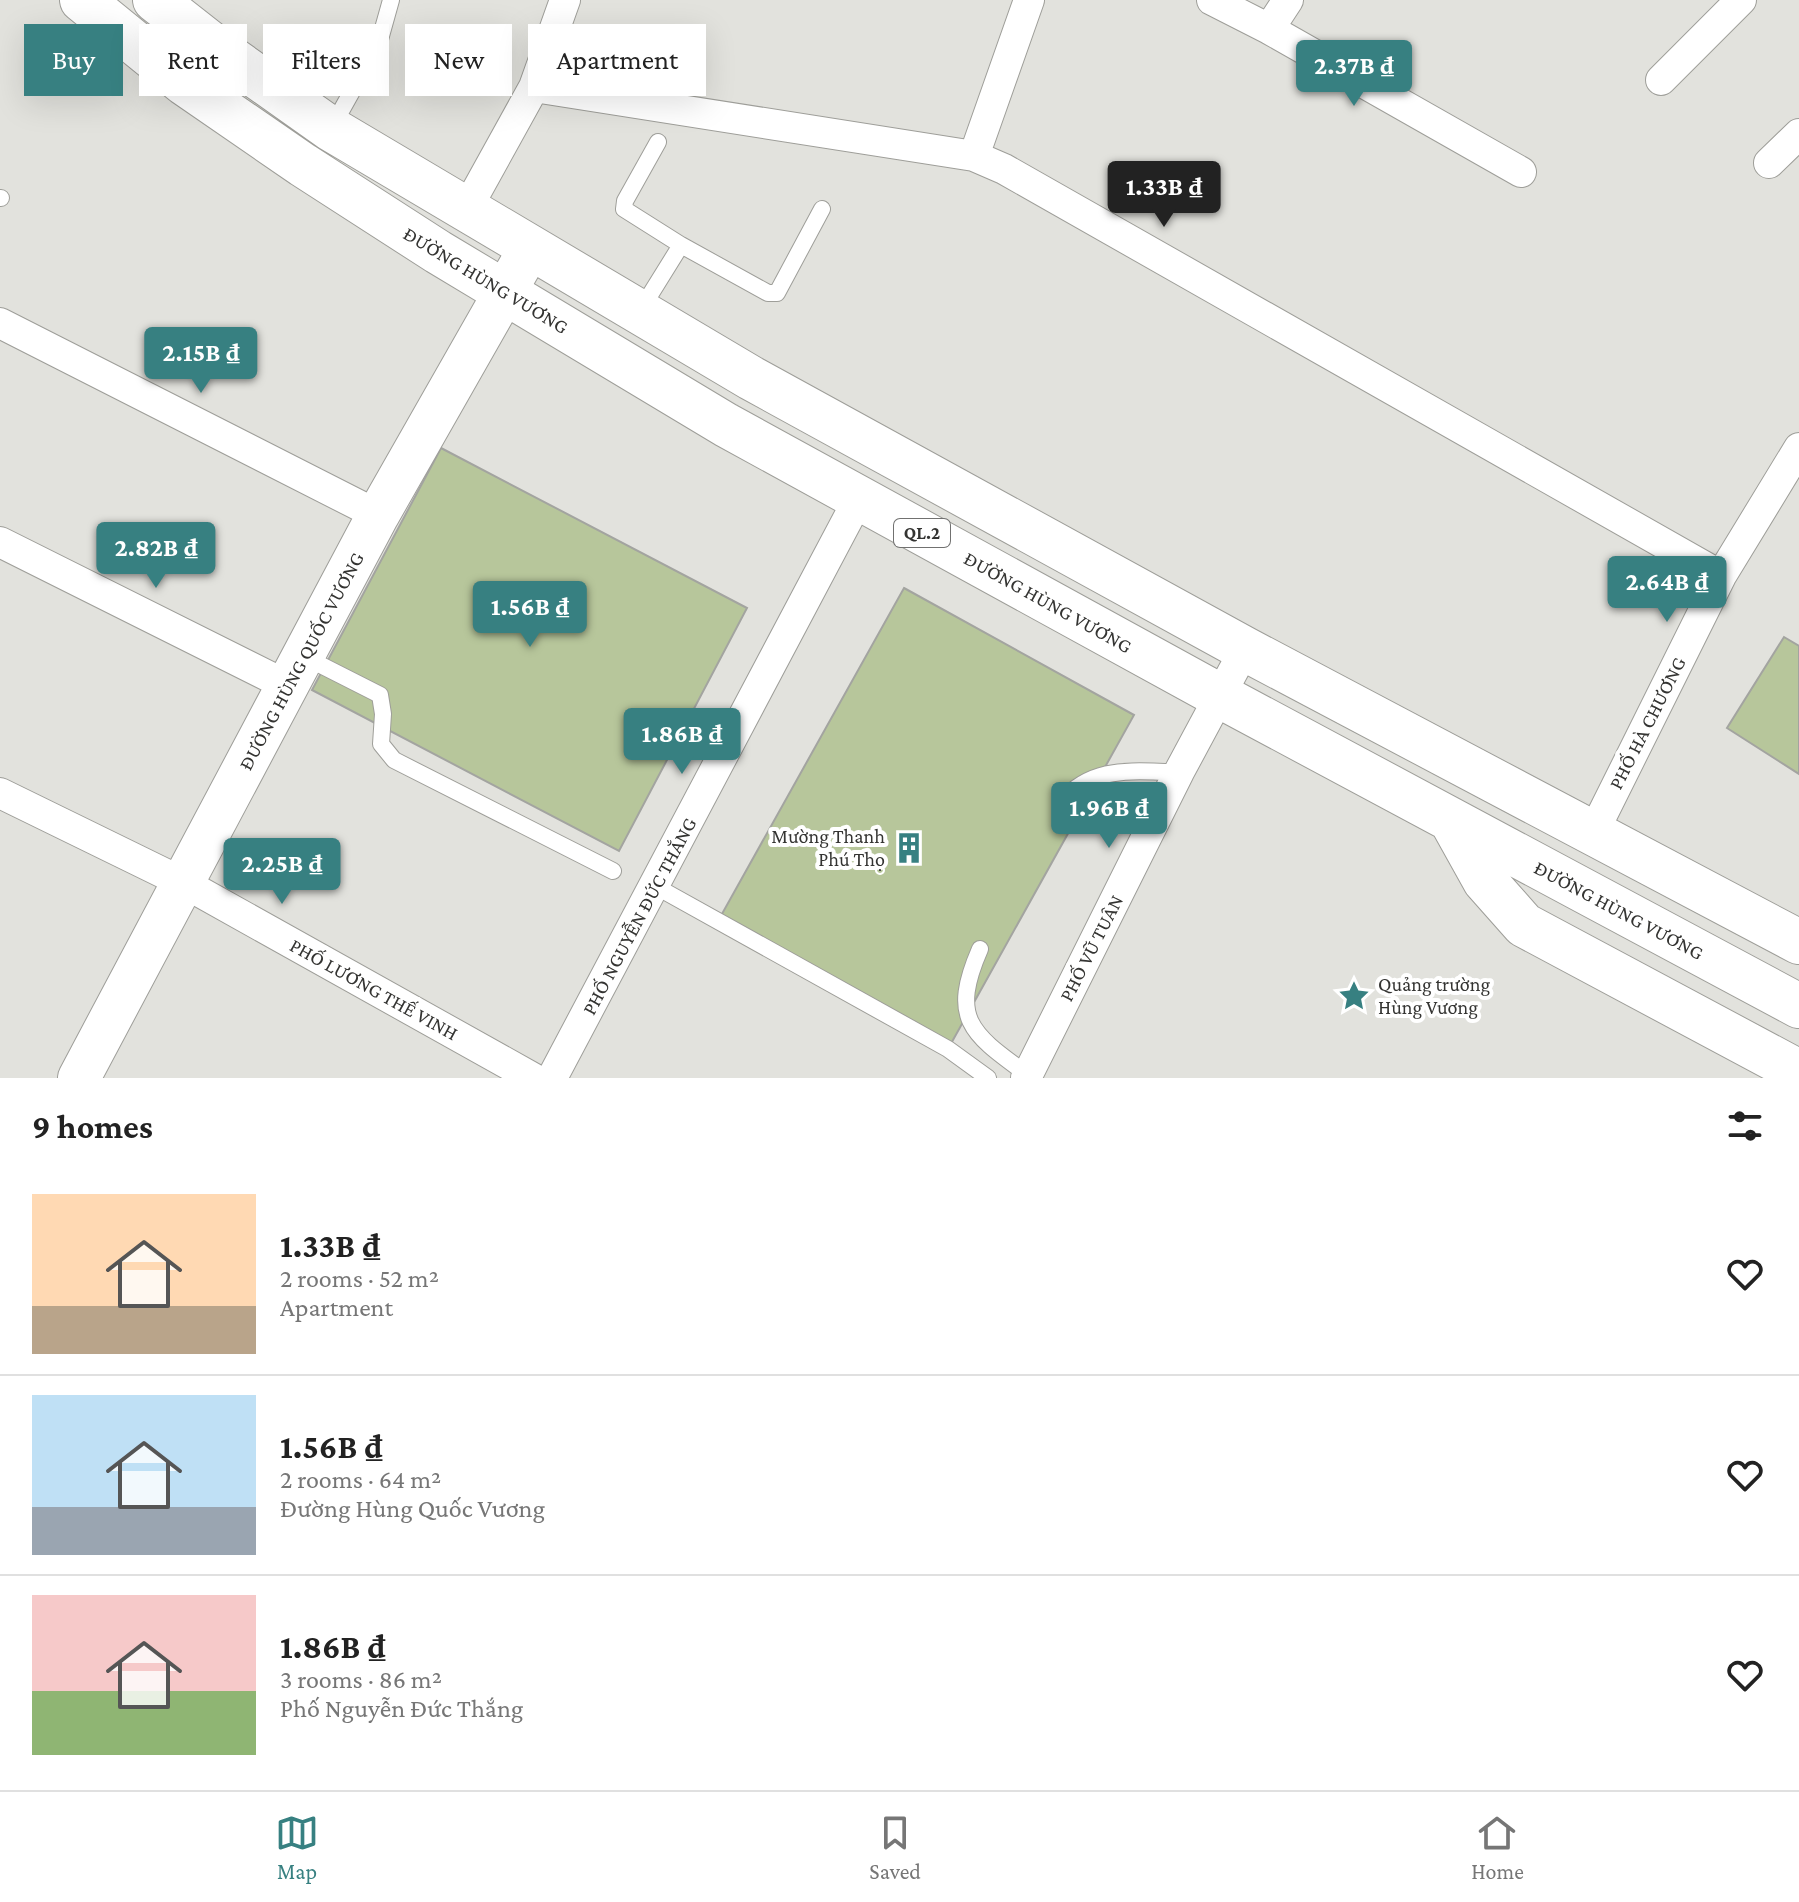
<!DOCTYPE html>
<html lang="en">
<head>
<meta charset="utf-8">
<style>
	:root { --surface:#fff; --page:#f6f6f6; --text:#222; --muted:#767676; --line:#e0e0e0; --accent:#378081 }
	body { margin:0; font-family:"Crimson Pro",serif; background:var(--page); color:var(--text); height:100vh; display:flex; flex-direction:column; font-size:30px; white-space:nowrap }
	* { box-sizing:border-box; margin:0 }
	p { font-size:26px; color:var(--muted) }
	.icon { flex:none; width:44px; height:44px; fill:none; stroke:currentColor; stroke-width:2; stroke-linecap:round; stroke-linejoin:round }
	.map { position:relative; height:1078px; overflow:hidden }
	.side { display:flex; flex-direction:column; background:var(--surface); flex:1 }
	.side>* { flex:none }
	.hud { position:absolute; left:24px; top:24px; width:800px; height:72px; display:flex; gap:16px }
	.price { position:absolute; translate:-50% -68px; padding:0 18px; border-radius:8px; background:var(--accent); color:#fff; font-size:26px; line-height:52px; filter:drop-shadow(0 2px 4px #0008) }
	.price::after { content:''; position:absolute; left:50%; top:48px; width:24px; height:18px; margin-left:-12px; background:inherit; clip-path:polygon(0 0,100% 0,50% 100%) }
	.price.active { background:#222; color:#fff }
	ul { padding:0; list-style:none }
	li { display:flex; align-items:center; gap:24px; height:200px; padding:0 32px }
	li+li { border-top:2px solid var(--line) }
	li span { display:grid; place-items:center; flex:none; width:224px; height:160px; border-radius:0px; color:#555 }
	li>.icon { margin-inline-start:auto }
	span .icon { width:96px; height:96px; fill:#fffc; stroke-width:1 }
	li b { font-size:34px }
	h2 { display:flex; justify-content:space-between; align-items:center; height:96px; padding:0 32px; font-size:34px }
	.chip { padding:0 28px; border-radius:0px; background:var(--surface); box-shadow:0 8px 32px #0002; font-size:28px; line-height:72px }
	.chip.active { background:var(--accent); color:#fff }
	.dock { display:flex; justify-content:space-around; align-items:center; height:112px; border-top:2px solid var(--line); background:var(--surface); font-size:22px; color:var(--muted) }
	.dock a { display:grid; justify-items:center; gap:4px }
	.dock .active { color:var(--accent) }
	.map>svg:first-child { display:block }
	.building { fill:#b7c69b; stroke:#a3a4a0; stroke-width:2 }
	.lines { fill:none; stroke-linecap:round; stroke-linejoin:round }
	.lane-casing { stroke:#9e9e99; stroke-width:18 }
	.street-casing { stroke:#9e9e99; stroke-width:32 }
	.secondary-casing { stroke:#9e9e99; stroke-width:44 }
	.primary-casing { stroke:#9e9e99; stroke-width:46 }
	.lane { stroke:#fff; stroke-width:16 }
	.street { stroke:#fff; stroke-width:30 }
	.secondary { stroke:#fff; stroke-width:42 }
	.primary { stroke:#fff; stroke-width:44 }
	.labels { text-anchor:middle; stroke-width:8; stroke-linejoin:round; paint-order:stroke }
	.shield { fill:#fff; stroke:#717170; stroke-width:2 }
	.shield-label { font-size:18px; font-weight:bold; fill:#343432 }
	.street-label { font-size:20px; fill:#343432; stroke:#fff }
	.poi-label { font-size:20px; fill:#343432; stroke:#fff; text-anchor:end }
</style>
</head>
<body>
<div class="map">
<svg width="1799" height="1078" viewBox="0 0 1799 1078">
	<rect width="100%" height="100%" fill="#e2e2dd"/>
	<!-- building -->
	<path class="building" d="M441 448 747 608 619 851 312 690Z
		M904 588 1134 715 948 1049 718 921Z
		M1784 637 1799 646V774L1727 728Z"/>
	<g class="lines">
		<defs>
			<path id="lane" d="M332 127 379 43 391 0
				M0 198H1
				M681 245 768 293H777L822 209
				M640 311 681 245 624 209 625 201 658 142
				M305 657 380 695 383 714 381 744 394 760 613 871
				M1061 802C1094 764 1134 772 1179 772
				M655 886 948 1049 988 1078
				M980 949C949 1020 972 1034 1028 1075"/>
			<path id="street" d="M1212 0 1269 29 1521 172
				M1269 29 1288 0
				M1661 80 1741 0
				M534 87 974 156 1004 169 1721 576
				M974 156 1029 0
				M1769 163 1799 134
				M466 210 534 87 565 0
				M0 323 378 515
				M0 542 288 686
				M0 793 184 883 533 1078
				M1593 833 1721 576 1799 448
				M552 1078 859 498
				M1026 1078 1179 772 1245 649"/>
			<path id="secondary" d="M79 1078 378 515 530 248"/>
			<path id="primary" d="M82 0 184 83 303 165 438 252 726 425 1220 696 1799 1006
				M155 0 215 47 331 129 751 378 1245 649 1799 942
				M1451 820 1485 881 1524 925 1799 1072"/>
		</defs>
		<!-- lane casing -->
		<use href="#lane" class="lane-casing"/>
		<!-- street casing -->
		<use href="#street" class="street-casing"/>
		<!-- secondary casing -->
		<use href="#secondary" class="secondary-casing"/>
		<!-- primary casing -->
		<use href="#primary" class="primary-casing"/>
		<!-- lane -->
		<use href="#lane" class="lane"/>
		<!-- street -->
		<use href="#street" class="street"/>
		<!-- secondary -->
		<use href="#secondary" class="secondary"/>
		<!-- primary -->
		<use href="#primary" class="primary"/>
	</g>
	<!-- icons -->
	<defs>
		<symbol id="building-bare" viewBox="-9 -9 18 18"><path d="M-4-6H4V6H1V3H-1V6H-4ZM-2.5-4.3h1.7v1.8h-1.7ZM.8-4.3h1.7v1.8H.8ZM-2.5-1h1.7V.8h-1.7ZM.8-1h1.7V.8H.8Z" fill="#378081" stroke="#fff" stroke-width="2.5" paint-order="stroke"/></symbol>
		<symbol id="sight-bare" viewBox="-9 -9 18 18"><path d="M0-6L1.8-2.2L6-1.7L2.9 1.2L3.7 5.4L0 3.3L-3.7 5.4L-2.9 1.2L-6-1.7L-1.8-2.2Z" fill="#378081" stroke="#fff" stroke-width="2.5" paint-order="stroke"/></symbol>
	</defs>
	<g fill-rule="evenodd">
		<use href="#building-bare" x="887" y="826" width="44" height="44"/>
		<use href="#sight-bare" x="1332" y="974" width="44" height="44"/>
	</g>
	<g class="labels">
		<!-- shield labels -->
		<rect class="shield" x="894" y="519" width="56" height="28" rx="6"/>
		<g class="shield-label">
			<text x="922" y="539">QL.2</text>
		</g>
		<!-- street labels -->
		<g class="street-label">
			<text transform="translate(486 280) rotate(31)" y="7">ĐƯỜNG HÙNG VƯƠNG</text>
			<text transform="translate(1048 602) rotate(29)" y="7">ĐƯỜNG HÙNG VƯƠNG</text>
			<text transform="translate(301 661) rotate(-62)" y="7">ĐƯỜNG HÙNG QUỐC VƯƠNG</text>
			<text transform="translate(1647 723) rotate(-63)" y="7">PHỐ HÀ CHƯƠNG</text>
			<text transform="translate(1619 910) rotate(28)" y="7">ĐƯỜNG HÙNG VƯƠNG</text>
			<text transform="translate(639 916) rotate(-62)" y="7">PHỐ NGUYỄN ĐỨC THẮNG</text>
			<text transform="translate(1091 948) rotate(-63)" y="7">PHỐ VŨ TUÂN</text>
			<text transform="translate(374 989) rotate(29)" y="7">PHỐ LƯƠNG THẾ VINH</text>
		</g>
		<!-- poi labels -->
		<g class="poi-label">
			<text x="885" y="843">Mường Thanh<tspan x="885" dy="23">Phú Thọ</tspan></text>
			<text x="1378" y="991" text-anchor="start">Quảng trường<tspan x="1378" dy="23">Hùng Vương</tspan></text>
		</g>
	</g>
</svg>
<b class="price" style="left:1354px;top:108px">2.37B ₫</b>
<b class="price active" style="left:1164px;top:229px">1.33B ₫</b>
<b class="price" style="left:201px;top:395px">2.15B ₫</b>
<b class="price" style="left:156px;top:590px">2.82B ₫</b>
<b class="price" style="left:1667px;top:624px">2.64B ₫</b>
<b class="price" style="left:530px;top:649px">1.56B ₫</b>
<b class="price" style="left:682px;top:776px">1.86B ₫</b>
<b class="price" style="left:1109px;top:850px">1.96B ₫</b>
<b class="price" style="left:282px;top:906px">2.25B ₫</b>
<div class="hud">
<a class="chip active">Buy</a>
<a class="chip">Rent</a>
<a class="chip">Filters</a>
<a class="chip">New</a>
<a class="chip">Apartment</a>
</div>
</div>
<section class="side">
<h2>9 homes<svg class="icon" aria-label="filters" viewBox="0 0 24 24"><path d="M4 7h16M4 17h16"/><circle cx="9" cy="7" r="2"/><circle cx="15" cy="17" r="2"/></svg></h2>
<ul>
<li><span style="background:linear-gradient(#ffd9b3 70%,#b9a48a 0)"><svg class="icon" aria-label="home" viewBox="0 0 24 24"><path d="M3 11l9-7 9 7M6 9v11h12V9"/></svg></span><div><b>1.33B ₫</b><p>2 rooms · 52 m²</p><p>Apartment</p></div><svg class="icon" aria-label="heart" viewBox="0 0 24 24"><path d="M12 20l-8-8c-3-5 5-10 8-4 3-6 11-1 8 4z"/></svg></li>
<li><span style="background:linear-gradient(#bfe0f5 70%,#9aa5b1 0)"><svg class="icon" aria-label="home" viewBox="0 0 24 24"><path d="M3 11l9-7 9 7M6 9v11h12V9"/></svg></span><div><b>1.56B ₫</b><p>2 rooms · 64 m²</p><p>Đường Hùng Quốc Vương</p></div><svg class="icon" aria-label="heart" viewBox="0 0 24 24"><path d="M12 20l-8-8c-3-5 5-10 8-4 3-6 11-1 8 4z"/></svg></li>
<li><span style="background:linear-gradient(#f6c9c9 60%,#8fb573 0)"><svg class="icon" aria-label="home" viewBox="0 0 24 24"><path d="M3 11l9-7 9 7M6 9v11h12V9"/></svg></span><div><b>1.86B ₫</b><p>3 rooms · 86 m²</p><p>Phố Nguyễn Đức Thắng</p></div><svg class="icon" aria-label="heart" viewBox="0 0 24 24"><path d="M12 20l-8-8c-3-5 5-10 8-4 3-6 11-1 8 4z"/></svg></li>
</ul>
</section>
<nav class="dock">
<a class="active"><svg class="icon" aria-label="map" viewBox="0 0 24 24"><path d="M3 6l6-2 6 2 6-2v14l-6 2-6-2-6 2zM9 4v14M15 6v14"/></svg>Map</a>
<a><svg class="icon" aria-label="saved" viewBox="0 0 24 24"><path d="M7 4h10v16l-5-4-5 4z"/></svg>Saved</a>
<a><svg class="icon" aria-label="home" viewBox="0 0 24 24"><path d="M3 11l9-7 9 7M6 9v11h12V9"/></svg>Home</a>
</nav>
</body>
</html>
